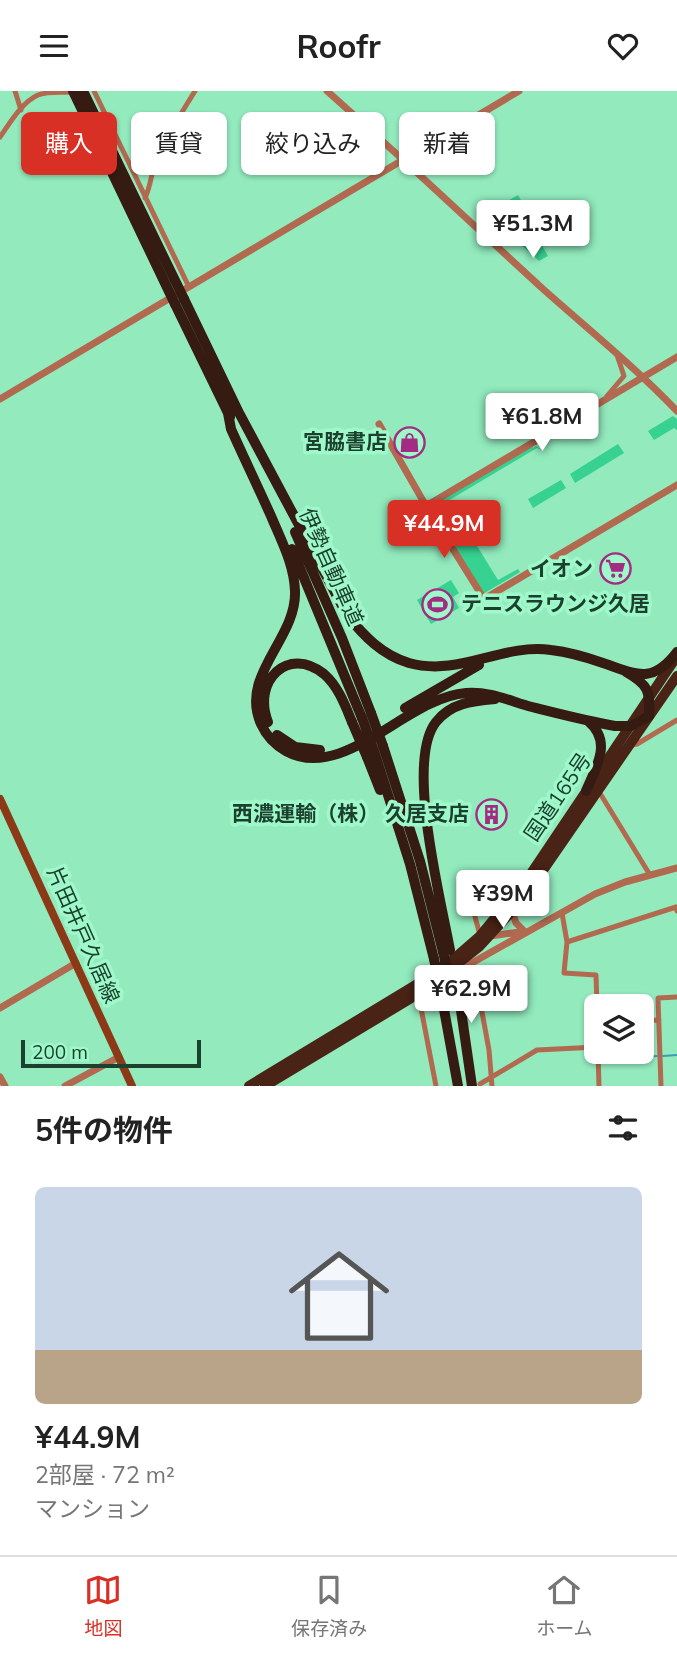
<!DOCTYPE html>
<html lang="ja">
<head>
<meta charset="utf-8">
<style>
	:root { --surface:#fff; --page:#f6f6f6; --text:#222; --muted:#767676; --line:#e0e0e0; --accent:#d93025 }
	body { margin:0; font-family:Mulish,"Noto Sans JP",sans-serif; background:var(--page); color:var(--text); height:100vh; display:flex; flex-direction:column; font-size:26px; white-space:nowrap }
	* { box-sizing:border-box; margin:0 }
	p { font-size:23px; color:var(--muted) }
	.icon { flex:none; width:38px; height:38px; fill:none; stroke:currentColor; stroke-width:2; stroke-linecap:round; stroke-linejoin:round }
	.map { position:relative; height:995px; overflow:hidden }
	.details { display:flex; flex-direction:column; background:var(--surface); flex:1 }
	.details>* { flex:none }
	.guide { position:absolute; left:21px; top:21px; width:635px; height:63px; display:flex; gap:14px }
	.buttons { position:absolute; left:584px; top:903px; display:grid; gap:14px }
	.buttons a { display:grid; place-items:center; width:70px; height:70px; border-radius:10px; background:var(--surface); box-shadow:0 2px 5px #0004; font-size:35px }
	.scale { position:absolute; left:21px; bottom:18px; width:180px; box-sizing:border-box; padding-left:7px; border:4px solid #1b402e; border-top:0; font-size:19px; line-height:24px; white-space:nowrap; color:#1b402e; -webkit-text-stroke:5px #9ff8ca; paint-order:stroke }
	.price { position:absolute; translate:-50% -60px; padding:0 16px; border-radius:7px; background:#fff; color:#222; font-size:23px; line-height:46px; filter:drop-shadow(0 2px 4px #0008) }
	.price::after { content:''; position:absolute; left:50%; top:42px; width:21px; height:16px; margin-left:-10px; background:inherit; clip-path:polygon(0 0,100% 0,50% 100%) }
	.price.active { background:var(--accent); color:#fff }
	ul { padding:0; list-style:none }
	li { display:grid; align-content:center; gap:14px; height:371px; padding:0 35px }
	li+li { border-top:2px solid var(--line) }
	li span { display:grid; place-items:center; height:217px; border-radius:10px; color:#555 }
	li>.icon { margin-inline-start:auto }
	span .icon { width:126px; height:126px; fill:#fffc; stroke-width:1 }
	li b { font-size:30px }
	h2 { display:flex; justify-content:space-between; align-items:center; height:84px; padding:0 35px; font-size:30px }
	.chip { padding:0 24px; border-radius:10px; background:var(--surface); box-shadow:0 2px 5px #0004; font-size:24px; line-height:63px }
	.chip.active { background:var(--accent); color:#fff }
	header { display:flex; justify-content:space-between; align-items:center; height:91px; padding:0 35px; background:var(--surface); font-size:32px; font-weight:700 }
	.dock { display:flex; justify-content:space-around; align-items:center; height:98px; border-top:2px solid var(--line); background:var(--surface); font-size:19px; color:var(--muted) }
	.dock a { display:grid; justify-items:center; gap:4px }
	.dock .active { color:var(--accent) }
	.map>svg:first-child { display:block }
	.green { fill:#37d191 }
	.lines { fill:none; stroke-linecap:round; stroke-linejoin:round }
	.stream { stroke:#3b9cb8; stroke-width:2 }
	.minor { stroke:#b1694f; stroke-width:5 }
	.tertiary { stroke:#b1694f; stroke-width:7 }
	.secondary { stroke:#8c3918; stroke-width:8 }
	.trunk { stroke:#482316; stroke-width:10 }
	.motorway { stroke:#351b12; stroke-width:10 }
	.motorway-bridge { stroke:#351b12; stroke-width:10 }
	.labels { text-anchor:middle; stroke-width:7; stroke-linejoin:round; paint-order:stroke }
	.poi-label { font-size:21px; font-weight:bold; fill:#1b402e; stroke:#9ff8ca; text-anchor:end }
	.street-label { font-size:21px; fill:#1b402e; stroke:#9ff8ca }
</style>
</head>
<body>
<header><svg class="icon" aria-label="menu" viewBox="0 0 24 24"><path d="M4 6h16M4 12h16M4 18h16"/></svg>Roofr<svg class="icon" aria-label="heart" viewBox="0 0 24 24"><path d="M12 20l-8-8c-3-5 5-10 8-4 3-6 11-1 8 4z"/></svg></header>
<div class="map">
<svg width="677" height="995" viewBox="0 0 677 995">
	<rect width="100%" height="100%" fill="#92eabd"/>
	<!-- green -->
	<path class="green" d="M518 104 543 149 540 151 548 165 539 170 486 122Z
		M673 325 677 328V339L674 337 654 349 648 340Z
		M618 353 624 362 575 392 570 383Z
		M532 354 533 357 536 355 542 359 537 357 436 417 456 450 492 430 496 438 474 450 498 489 518 478 520 481 483 503 429 415Z
		M561 389 566 397 533 417 528 408Z
		M451 489 459 502 453 506 459 517 431 533 417 509Z"/>
	<g class="lines">
		<!-- stream -->
		<path class="stream" d="M663 965 677 964
			M602 968 657 965"/>
		<!-- minor -->
		<path class="minor" d="M15 0 21 19
			M94 0 189 196
			M0 46C10 32 22 11 38 4 48 0 62 2 72 1
			M145 107C151 95 151 82 156 69 167 44 181 23 195 0
			M607 305 624 285 617 264
			M631 654 637 653 677 629
			M598 699 650 784
			M468 800 480 844
			M471 809 484 817 500 819
			M562 822 567 851 564 882 596 884 597 915
			M567 851 676 816 677 820
			M473 872 489 959 492 995
			M420 912 436 995
			M642 930 659 929
			M598 961 599 995
			M480 993 537 959 597 956
			M661 995 658 907 677 906"/>
		<!-- tertiary -->
		<path class="tertiary" d="M327 0C400 65 471 132 543 198 588 238 635 276 677 320
			M0 308 519 0
			M379 333 426 415 484 508 677 394
			M426 415 677 266
			M512 820 516 832 524 840
			M490 845 520 841
			M445 887 595 803 625 791 677 777
			M0 917 76 872
			M0 986 5 995
			M65 995 119 966"/>
		<!-- secondary -->
		<path class="secondary" d="M0 708 132 995"/>
		<!-- trunk -->
		<path class="trunk" d="M249 995 414 895 457 865 480 845 528 787 675 568
			M265 995 423 900 480 855 512 820 546 775 677 585"/>
		<!-- motorway -->
		<path class="motorway" d="M184 208 239 322
			M175 213 230 326
			M237 318 347 524C364 545 382 564 409 572 460 586 502 552 551 559 568 561 586 566 603 572 636 583 652 594 677 561
			M228 322 231 338C244 367 258 396 271 425 281 449 294 473 295 500 297 548 239 584 261 633 266 644 275 654 286 660 344 692 407 606 466 602 489 600 510 610 532 616 560 623 587 630 615 635H631L649 625C650 600 649 594 626 581
			M295 441 342 547 371 622
			M292 458 362 627
			M405 617 479 574
			M268 631C252 590 288 554 324 583 338 595 345 614 352 631
			M277 644 295 656 320 659
			M383 655 420 770 443 861
			M374 660 410 773 434 868
			M367 666 380 699
			M586 700C596 676 613 651 588 630
			M450 859C441 809 405 670 436 631 451 612 472 610 495 608
			M457 892 472 995
			M441 902 458 995"/>
		<!-- motorway-bridge -->
		<path class="motorway-bridge" d="M73 0 175 213
			M83 0 184 208
			M371 622 383 655
			M362 627 374 660
			M352 631 367 666
			M443 861 451 896
			M434 868 441 902"/>
	</g>
	<!-- icons -->
	<defs>
		<symbol id="shop-ring" viewBox="-11 -11 22 22"><circle r="9.5" fill="#9ff8ca" stroke="#a32b83" stroke-width="1.5"/><path d="M-5-2.5h2.3a2.7 3.5 0 0 1 5.4 0H5L5.5 6h-11ZM-1.5-2.5h3a1.5 2.3 0 0 0-3 0Z" fill="#a32b83"/></symbol>
		<symbol id="supermarket-ring" viewBox="-11 -11 22 22"><circle r="9.5" fill="#9ff8ca" stroke="#a32b83" stroke-width="1.5"/><path d="M-6-5.5h2.5l.6 2H6L4.5 2H-2.5L-4.4-4H-6ZM-1.5 3.2a1.3 1.3 0 1 0 .1 0ZM3 3.2a1.3 1.3 0 1 0 .1 0Z" fill="#a32b83"/></symbol>
		<symbol id="stadium-ring" viewBox="-11 -11 22 22"><circle r="9.5" fill="#9ff8ca" stroke="#a32b83" stroke-width="1.5"/><path d="M0-5a6.5 5 0 1 0 0 10a6.5 5 0 1 0 0-10ZM-3.5-1.8h7v3.6h-7Z" fill="#a32b83"/></symbol>
		<symbol id="building-ring" viewBox="-11 -11 22 22"><circle r="9.5" fill="#9ff8ca" stroke="#a32b83" stroke-width="1.5"/><path d="M-4-6H4V6H1V3H-1V6H-4ZM-2.5-4.3h1.7v1.8h-1.7ZM.8-4.3h1.7v1.8H.8ZM-2.5-1h1.7V.8h-1.7ZM.8-1h1.7V.8H.8Z" fill="#a32b83"/></symbol>
	</defs>
	<g fill-rule="evenodd">
		<use href="#shop-ring" x="392" y="334" width="35" height="35"/>
		<use href="#supermarket-ring" x="598" y="460" width="35" height="35"/>
		<use href="#stadium-ring" x="420" y="496" width="35" height="35"/>
		<use href="#building-ring" x="474" y="706" width="35" height="35"/>
	</g>
	<g class="labels">
		<!-- poi labels -->
		<g class="poi-label">
			<text x="387" y="358">宮脇書店</text>
			<text x="593" y="485">イオン</text>
			<text x="461" y="520" text-anchor="start">テニスラウンジ久居</text>
			<text x="469" y="730">西濃運輸（株） 久居支店</text>
		</g>
		<!-- street labels -->
		<g class="street-label">
			<text transform="translate(331 476) rotate(66)" y="7">伊勢自動車道</text>
			<text transform="translate(558 706) rotate(-56)" y="7">国道165号</text>
			<text transform="translate(83 844) rotate(66)" y="7">片田井戸久居線</text>
		</g>
	</g>
</svg>
<div class="buttons">
<a><svg class="icon" aria-label="layers" viewBox="0 0 24 24"><path d="M12 4l9 5-9 5-9-5zM3 14l9 5 9-5"/></svg></a>
</div>
<div class="scale">200 m</div>
<b class="price" style="left:533px;top:169px">¥51.3M</b>
<b class="price" style="left:542px;top:362px">¥61.8M</b>
<b class="price active" style="left:444px;top:469px">¥44.9M</b>
<b class="price" style="left:503px;top:839px">¥39M</b>
<b class="price" style="left:471px;top:934px">¥62.9M</b>
<div class="guide">
<a class="chip active">購入</a>
<a class="chip">賃貸</a>
<a class="chip">絞り込み</a>
<a class="chip">新着</a>
</div>
</div>
<section class="details">
<h2>5件の物件<svg class="icon" aria-label="filters" viewBox="0 0 24 24"><path d="M4 7h16M4 17h16"/><circle cx="9" cy="7" r="2"/><circle cx="15" cy="17" r="2"/></svg></h2>
<ul>
<li><span style="background:linear-gradient(#c9d6e8 75%,#b9a48a 0)"><svg class="icon" aria-label="home" viewBox="0 0 24 24"><path d="M3 11l9-7 9 7M6 9v11h12V9"/></svg></span><div><b>¥44.9M</b><p>2部屋 · 72 m²</p><p>マンション</p></div></li>
</ul>
</section>
<nav class="dock">
<a class="active"><svg class="icon" aria-label="map" viewBox="0 0 24 24"><path d="M3 6l6-2 6 2 6-2v14l-6 2-6-2-6 2zM9 4v14M15 6v14"/></svg>地図</a>
<a><svg class="icon" aria-label="saved" viewBox="0 0 24 24"><path d="M7 4h10v16l-5-4-5 4z"/></svg>保存済み</a>
<a><svg class="icon" aria-label="home" viewBox="0 0 24 24"><path d="M3 11l9-7 9 7M6 9v11h12V9"/></svg>ホーム</a>
</nav>
</body>
</html>
